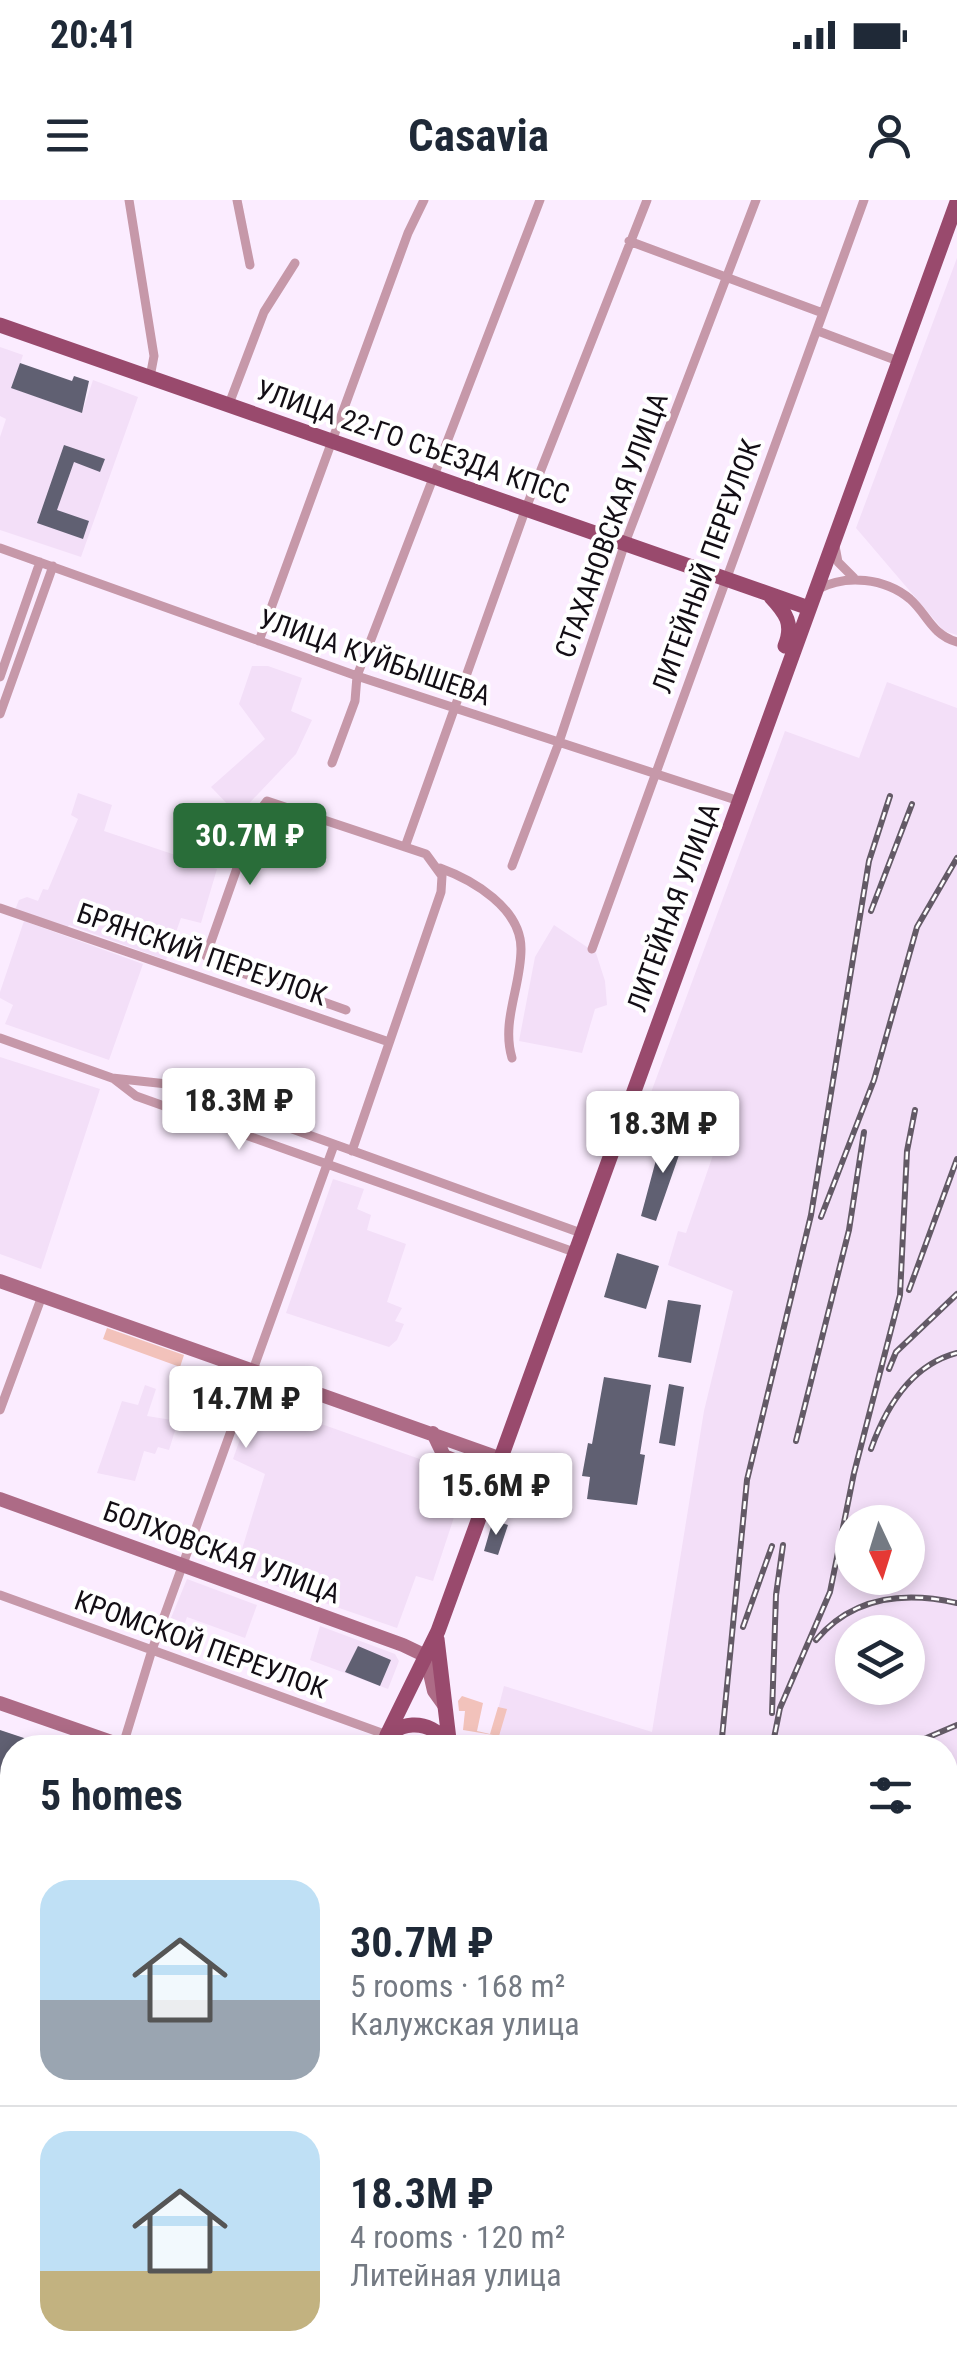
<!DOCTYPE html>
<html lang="en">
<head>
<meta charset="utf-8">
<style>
	:root { --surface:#fff; --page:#f2f2f3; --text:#1f2937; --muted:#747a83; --line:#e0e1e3; --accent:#296d39 }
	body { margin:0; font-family:"Roboto Condensed",sans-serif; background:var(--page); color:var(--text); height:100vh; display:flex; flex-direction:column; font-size:38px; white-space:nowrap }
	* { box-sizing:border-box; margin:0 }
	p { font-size:32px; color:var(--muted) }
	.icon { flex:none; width:55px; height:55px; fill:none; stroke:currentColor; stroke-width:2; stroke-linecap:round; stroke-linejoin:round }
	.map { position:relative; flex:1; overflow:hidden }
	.sheet { position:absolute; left:0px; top:1535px; width:958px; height:642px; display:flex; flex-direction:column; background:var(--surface); border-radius:40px 40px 0 0; box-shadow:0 5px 15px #0003 }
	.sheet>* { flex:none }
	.needle { width:65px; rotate:176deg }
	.fabs { position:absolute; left:835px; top:1305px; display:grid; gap:20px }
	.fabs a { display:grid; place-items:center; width:90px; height:90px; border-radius:50%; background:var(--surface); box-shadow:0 5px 15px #0003; font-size:50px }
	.price { position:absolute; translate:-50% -85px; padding:0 22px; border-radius:10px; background:#fff; color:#222; font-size:32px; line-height:65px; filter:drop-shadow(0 2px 5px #0008) }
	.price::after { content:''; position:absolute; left:50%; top:60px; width:30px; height:22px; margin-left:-15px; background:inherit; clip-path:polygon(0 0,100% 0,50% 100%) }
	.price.selected { background:var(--accent); color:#fff }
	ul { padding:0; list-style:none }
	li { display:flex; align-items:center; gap:30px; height:250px; padding:0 40px }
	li+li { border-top:2px solid var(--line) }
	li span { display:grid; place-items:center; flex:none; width:280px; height:200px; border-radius:30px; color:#555 }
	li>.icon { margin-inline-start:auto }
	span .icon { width:120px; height:120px; fill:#fffc; stroke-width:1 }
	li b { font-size:42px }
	h2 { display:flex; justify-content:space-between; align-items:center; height:120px; padding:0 40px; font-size:42px }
	.status { display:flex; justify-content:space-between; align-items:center; height:70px; padding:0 50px; background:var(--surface); direction:ltr }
	.status svg { height:28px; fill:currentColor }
	header { display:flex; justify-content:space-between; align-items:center; height:130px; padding:0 40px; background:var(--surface); font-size:45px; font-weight:700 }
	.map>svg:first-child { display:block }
	.built { fill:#f3dff8; fill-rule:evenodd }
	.green { fill:#f2c2bb }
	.building { fill:#606072 }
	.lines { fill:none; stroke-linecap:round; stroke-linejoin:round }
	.street { stroke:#c698a9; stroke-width:9 }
	.secondary { stroke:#ad6b86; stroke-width:14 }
	.primary { stroke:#994a6d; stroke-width:15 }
	.rail-casing { stroke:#635a66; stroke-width:6 }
	.rail { stroke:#fff; stroke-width:2.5; stroke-dasharray:8; stroke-linecap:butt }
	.labels { text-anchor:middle; stroke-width:8; stroke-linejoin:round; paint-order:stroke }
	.street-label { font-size:28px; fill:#130e15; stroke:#fff }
</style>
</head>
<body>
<div class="status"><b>20:41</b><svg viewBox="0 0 49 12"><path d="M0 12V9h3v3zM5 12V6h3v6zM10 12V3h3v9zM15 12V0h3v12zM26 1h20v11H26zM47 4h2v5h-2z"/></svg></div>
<header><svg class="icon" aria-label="menu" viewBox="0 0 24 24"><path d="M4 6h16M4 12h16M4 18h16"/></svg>Casavia<svg class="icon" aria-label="person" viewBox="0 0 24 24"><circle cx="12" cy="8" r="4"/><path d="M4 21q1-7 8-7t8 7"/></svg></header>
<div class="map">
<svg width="957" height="2177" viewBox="0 0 957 2177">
	<rect width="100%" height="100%" fill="#fbecff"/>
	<!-- built -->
	<path class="built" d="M957 58V435L944 431 856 328Z
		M0 147 23 155 12 188 82 213 93 180 138 197 81 357 0 330V237L6 219 0 216Z
		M252 466H268L302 478 291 511 312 520 296 554 238 615 211 587 265 539 239 504Z
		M887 482 957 508V2177L917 2165H945V1548H488L504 1486 652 1532 704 1211 733 1091 668 1065 678 1031 686 1033 721 932 646 906 785 531 859 558ZM852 1322H908V1378H852ZM852 1432H908V1488H852Z
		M78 593 112 605 104 631 217 669 201 723 181 718 166 760 69 725 66 730 15 710 19 700 27 697 38 701 43 689 48 690 78 619 71 615Z
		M24 721 143 764 109 860 5 824 13 805 0 798V792Z
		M554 725 596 753 605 781 607 805 595 809 582 853 519 841 535 757Z
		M0 857 100 889 41 1069 0 1054Z
		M333 979 364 989 357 1009 371 1015 367 1030 406 1044 387 1102 402 1108 395 1121 404 1124 397 1140 389 1147 286 1113Z
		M145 1185 156 1189 147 1216 178 1221 169 1250 158 1247 155 1254 144 1251 135 1281 97 1273 122 1201 138 1205Z
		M254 1200 459 1273 463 1290 433 1381 416 1376 397 1428 235 1372 265 1274 233 1259Z
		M187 1379 257 1405 245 1438 187 1417 185 1423 171 1418Z
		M320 1426 395 1454 399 1461 388 1489 310 1460Z
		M12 1622V1883L0 1877V1653Z
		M12 2096V2165H195L191 2177H0V2131Z
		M478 2165H639L677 2177H507Z"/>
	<!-- green -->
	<path class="green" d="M107 1128 184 1155 180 1167 103 1139Z
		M462 1496 483 1503 477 1531 490 1534 498 1507 507 1509 499 1536 463 1530 465 1511H459L458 1501Z
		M733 2165H844L879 2177H767Z"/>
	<!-- building -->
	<path class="building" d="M20 163 72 181 74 176 89 181 82 213 11 188Z
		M64 245 105 259 100 272 74 262 57 310 89 321 83 339 37 323Z
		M671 930 686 935 656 1021 641 1016 656 960 660 962Z
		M617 1053 659 1066 646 1109 604 1097Z
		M668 1100 701 1105 691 1163 658 1157Z
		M604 1177 651 1185 640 1254 645 1255 637 1305 587 1299 590 1277 582 1276 588 1243 592 1244Z
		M669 1184 684 1187 675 1246 659 1243Z
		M493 1320 508 1325 498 1355 484 1351Z
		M358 1446 391 1460 380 1486 345 1472Z
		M0 1530 30 1540 28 1548H12V1603L0 1598Z
		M12 1623V1687L4 1719 12 1722 9 1731 0 1728V1653Z"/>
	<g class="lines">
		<!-- street -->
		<path class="street" d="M129 0 154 156 150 177
			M237 0 250 65
			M629 41 820 112
			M818 131 898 161
			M229 204 264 112 295 63
			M835 346 838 362 854 378
			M0 348 357 476 739 601
			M818 389C846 374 885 378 910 399 928 415 931 434 957 442
			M259 441 408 33 424 0
			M0 477 40 362
			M0 514 53 366
			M332 563 355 501 357 476 540 0
			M405 647 526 308 647 0
			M512 666 558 545 625 343 756 0
			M440 668C473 680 521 708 521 749 521 787 501 821 512 858
			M0 708 389 842
			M592 749 864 0
			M346 810 214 763 206 756 255 617 267 601 426 654 442 676 441 692 352 951
			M0 838 112 878 167 884 581 1033
			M114 879 136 896 574 1052
			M0 1210 42 1096
			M0 1395 387 1535
			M123 1545 152 1450 334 945"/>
		<!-- secondary -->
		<path class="secondary" d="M0 1081 499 1258
			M433 1233 444 1256 493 1276
			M0 1299 403 1445 426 1456 434 1491 444 1505
			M0 1503 129 1548
			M0 2029 12 2033
			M0 2110 12 2074
			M386 2165 420 2177
			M892 2165 926 2177"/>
		<!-- primary -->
		<path class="primary" d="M0 125 809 408
			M771 397C786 413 794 424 785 446
			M437 1439 450 1548
			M387 1535 438 1431 957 2
			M379 1548C395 1519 429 1517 448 1544
			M222 2177 227 2165
			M236 2177 240 2165"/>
		<defs>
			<path id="rail" d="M871 711 912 604
				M821 1017 874 880 917 727 957 658
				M909 1090 957 959
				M889 1169 896 1152 957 1094
				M796 1241 849 1030 864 932
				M871 1249C886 1207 911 1165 957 1153
				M743 1427 772 1346
				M816 1440C853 1396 904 1391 957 1403
				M772 1513 776 1395 783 1345
				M585 1548 586 1538
				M721 1548 747 1280 811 1015 869 661 890 596
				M772 1548 780 1508 830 1392 854 1273 900 1095 907 951 915 910
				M903 1548 957 1525
				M945 1648 957 1647
				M945 1666H957
				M945 1724 957 1728
				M945 1808 957 1812
				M945 1878 957 1882
				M0 1913 12 1917
				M945 2079 957 2083
				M726 2165 760 2177"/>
		</defs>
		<!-- rail casing -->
		<use href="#rail" class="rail-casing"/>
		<!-- rail -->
		<use href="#rail" class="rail"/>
	</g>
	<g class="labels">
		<!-- street labels -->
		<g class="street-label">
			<text transform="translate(413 242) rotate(19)" y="10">УЛИЦА 22-ГО СЪЕЗДА КПСС</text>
			<text transform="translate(611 325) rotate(-70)" y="10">СТАХАНОВСКАЯ УЛИЦА</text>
			<text transform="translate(706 366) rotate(-70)" y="10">ЛИТЕЙНЫЙ ПЕРЕУЛОК</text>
			<text transform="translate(375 457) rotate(19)" y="10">УЛИЦА КУЙБЫШЕВА</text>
			<text transform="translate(673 707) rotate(-70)" y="10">ЛИТЕЙНАЯ УЛИЦА</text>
			<text transform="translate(202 754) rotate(19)" y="10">БРЯНСКИЙ ПЕРЕУЛОК</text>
			<text transform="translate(222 1352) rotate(20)" y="10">БОЛХОВСКАЯ УЛИЦА</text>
			<text transform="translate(201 1444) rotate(20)" y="10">КРОМСКОЙ ПЕРЕУЛОК</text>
		</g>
	</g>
</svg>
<div class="fabs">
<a><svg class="needle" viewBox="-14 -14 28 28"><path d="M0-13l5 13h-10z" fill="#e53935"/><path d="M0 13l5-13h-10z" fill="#747a83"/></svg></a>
<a><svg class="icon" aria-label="layers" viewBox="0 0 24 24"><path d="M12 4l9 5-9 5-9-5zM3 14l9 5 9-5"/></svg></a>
</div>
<b class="price selected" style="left:250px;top:688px">30.7M ₽</b>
<b class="price" style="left:239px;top:953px">18.3M ₽</b>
<b class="price" style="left:663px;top:976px">18.3M ₽</b>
<b class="price" style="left:246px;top:1251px">14.7M ₽</b>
<b class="price" style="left:496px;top:1338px">15.6M ₽</b>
<section class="sheet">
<h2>5 homes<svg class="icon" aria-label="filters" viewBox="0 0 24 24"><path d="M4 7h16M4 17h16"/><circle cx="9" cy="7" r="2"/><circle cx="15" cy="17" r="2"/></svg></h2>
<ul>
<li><span style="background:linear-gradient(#bfe0f5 60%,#9aa5b1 0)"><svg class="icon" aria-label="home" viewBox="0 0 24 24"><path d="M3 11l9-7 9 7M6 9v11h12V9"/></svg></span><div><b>30.7M ₽</b><p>5 rooms · 168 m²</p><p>Калужская улица</p></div></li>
<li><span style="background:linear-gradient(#bfe0f5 70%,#c2b280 0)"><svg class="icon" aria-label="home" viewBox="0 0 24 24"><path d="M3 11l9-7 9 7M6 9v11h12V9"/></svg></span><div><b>18.3M ₽</b><p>4 rooms · 120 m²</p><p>Литейная улица</p></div></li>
</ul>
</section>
</div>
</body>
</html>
